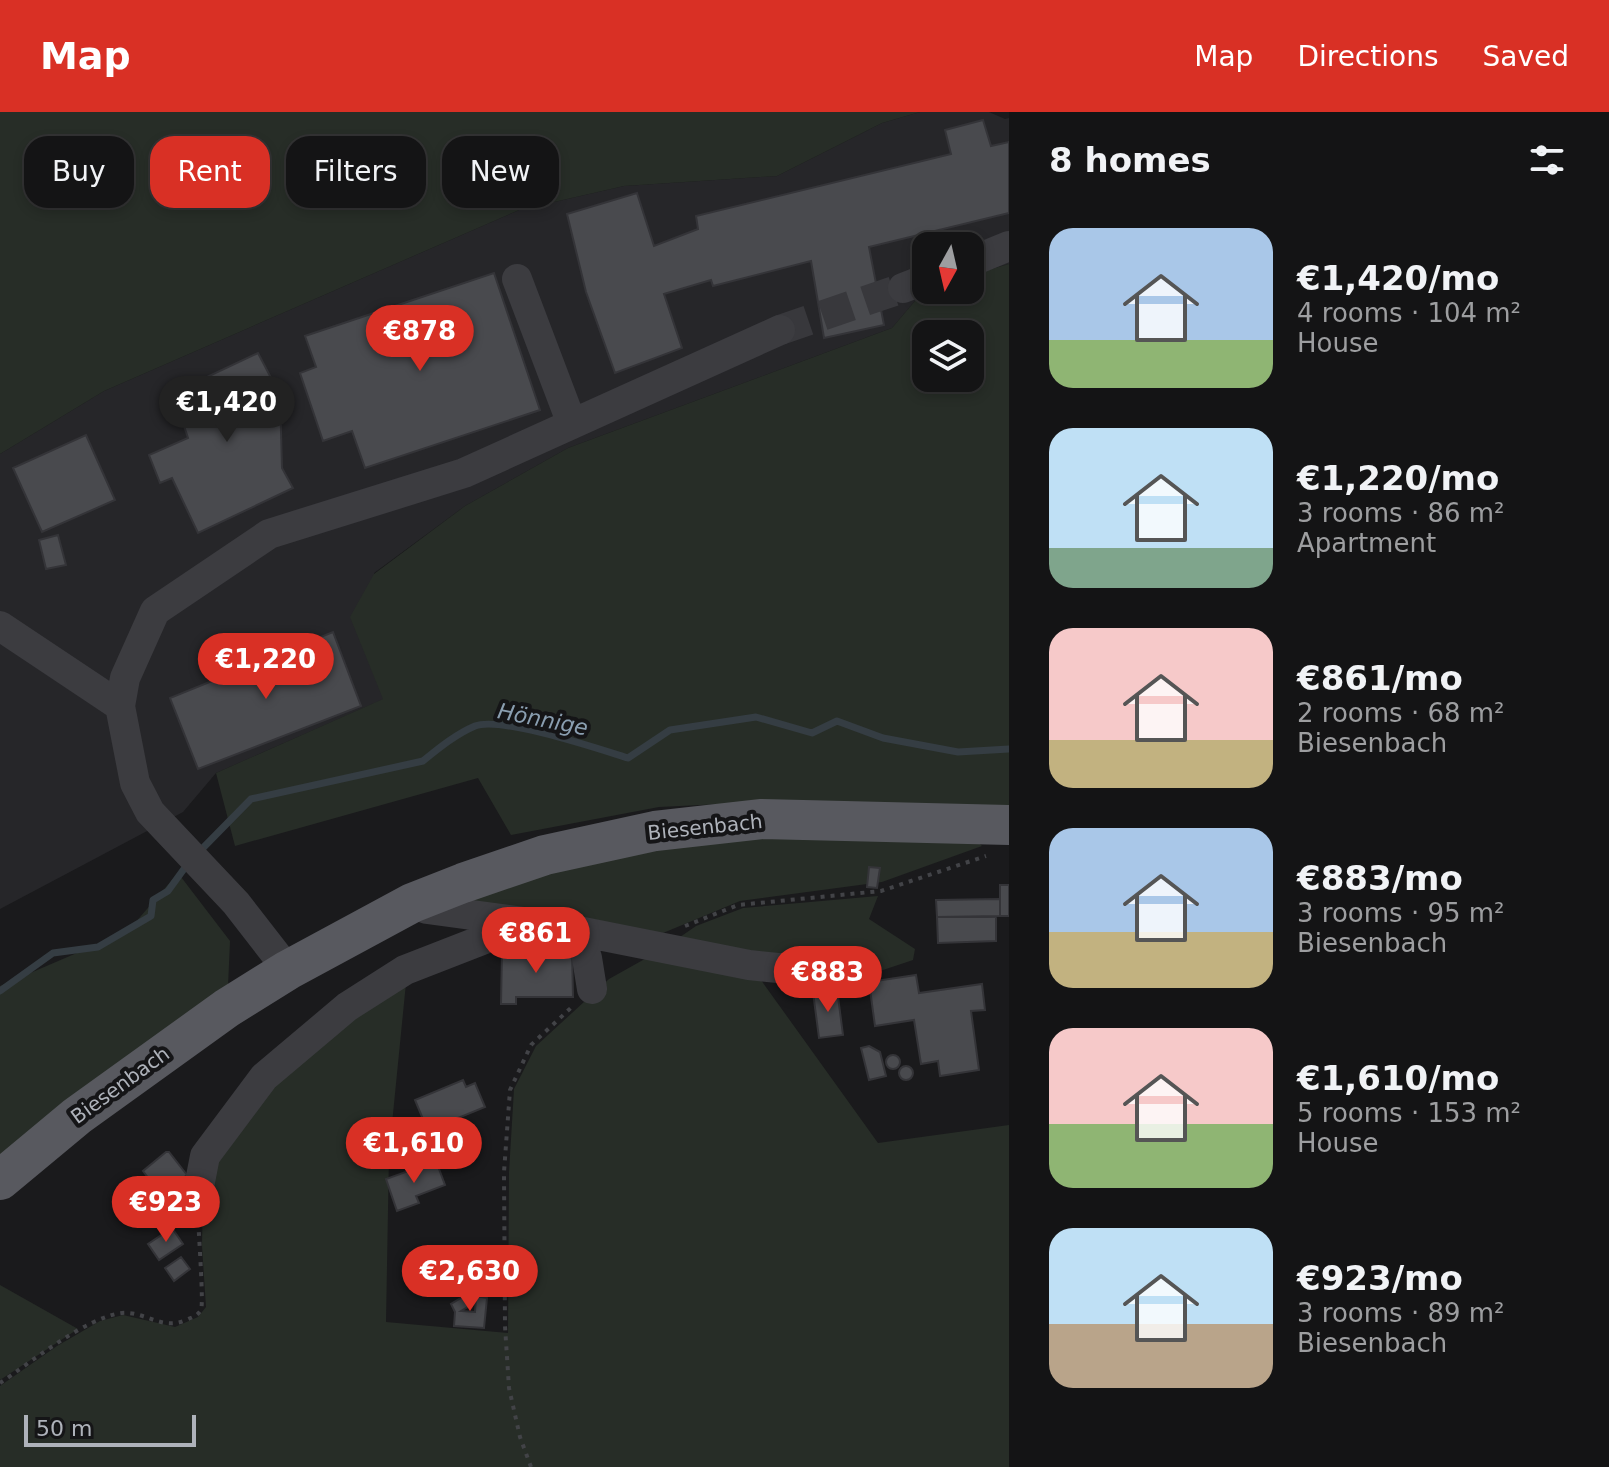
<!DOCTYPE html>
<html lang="en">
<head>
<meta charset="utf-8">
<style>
	:root { --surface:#141415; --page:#212122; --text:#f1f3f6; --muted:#9d9ea0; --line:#333334; --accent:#d93025 }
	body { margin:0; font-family:"DejaVu Sans",sans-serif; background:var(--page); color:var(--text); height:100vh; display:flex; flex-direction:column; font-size:30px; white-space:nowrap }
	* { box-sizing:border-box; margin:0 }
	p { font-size:26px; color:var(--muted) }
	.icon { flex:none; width:44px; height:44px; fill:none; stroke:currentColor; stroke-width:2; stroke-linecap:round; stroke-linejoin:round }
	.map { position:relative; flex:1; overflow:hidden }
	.drawer { display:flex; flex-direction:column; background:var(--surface); width:600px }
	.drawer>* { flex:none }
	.guide { position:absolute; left:24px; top:24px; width:760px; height:72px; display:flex; gap:16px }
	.needle { width:52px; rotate:188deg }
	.controls { position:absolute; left:912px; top:120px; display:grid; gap:16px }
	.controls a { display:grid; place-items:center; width:72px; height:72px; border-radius:16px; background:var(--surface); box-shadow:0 4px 12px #0003,0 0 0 2px var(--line); font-size:40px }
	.scale { position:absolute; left:24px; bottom:20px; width:172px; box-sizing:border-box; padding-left:8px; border:4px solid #aeb2ba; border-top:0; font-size:22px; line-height:28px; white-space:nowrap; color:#aeb2ba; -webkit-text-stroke:6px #151517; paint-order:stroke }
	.price { position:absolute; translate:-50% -68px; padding:0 18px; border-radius:28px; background:var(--accent); color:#fff; font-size:26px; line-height:52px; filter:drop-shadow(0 2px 4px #0008) }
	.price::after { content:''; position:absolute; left:50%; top:48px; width:24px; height:18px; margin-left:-12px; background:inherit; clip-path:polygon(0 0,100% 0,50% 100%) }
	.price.active { background:#222; color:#fff }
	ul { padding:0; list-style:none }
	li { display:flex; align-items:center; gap:24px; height:200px; padding:0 40px }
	li span { display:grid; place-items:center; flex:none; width:224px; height:160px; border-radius:24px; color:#555 }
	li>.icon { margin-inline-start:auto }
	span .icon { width:96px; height:96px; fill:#fffc; stroke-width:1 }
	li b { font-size:34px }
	h2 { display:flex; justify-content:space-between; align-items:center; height:96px; padding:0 40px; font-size:34px }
	.tag { padding:0 28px; border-radius:24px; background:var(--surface); box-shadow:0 4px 12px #0003,0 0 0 2px var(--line); font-size:28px; line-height:72px }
	.tag.active { background:var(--accent); color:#fff }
	header { display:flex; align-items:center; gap:48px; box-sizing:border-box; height:112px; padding:0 40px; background:var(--accent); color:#fff }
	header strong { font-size:38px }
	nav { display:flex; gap:44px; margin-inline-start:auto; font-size:28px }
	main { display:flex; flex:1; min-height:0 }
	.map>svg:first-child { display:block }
	.built { fill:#262629 }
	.green { fill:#272d27; fill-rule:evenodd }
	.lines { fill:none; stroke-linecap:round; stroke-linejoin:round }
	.stream { stroke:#353d43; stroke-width:7 }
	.building { fill:#494a4e; stroke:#343438; stroke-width:2 }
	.minor-tunnel { stroke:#38383c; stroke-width:30; stroke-dasharray:30 15; stroke-linecap:butt }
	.path { stroke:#424347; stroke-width:4; stroke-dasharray:4 6; stroke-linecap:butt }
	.minor { stroke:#3c3c40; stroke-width:30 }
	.major { stroke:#58595f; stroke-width:40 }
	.labels { text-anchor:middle; stroke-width:8; stroke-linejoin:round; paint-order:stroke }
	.street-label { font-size:20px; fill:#aeb2ba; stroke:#151517 }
	.water-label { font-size:22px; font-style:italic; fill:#8a9eb0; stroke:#151517 }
</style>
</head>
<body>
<header>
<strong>Map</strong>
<nav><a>Map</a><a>Directions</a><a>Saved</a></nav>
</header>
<main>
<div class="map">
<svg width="1009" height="1355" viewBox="0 0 1009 1355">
	<rect width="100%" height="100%" fill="#1a1a1c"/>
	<!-- built -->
	<path class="built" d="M920 0H989L1005 7 1009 6V152L970 163V134H926V176L892 216 568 336 465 394 374 461 384 587 216 661 183 700 0 797V342L104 279 519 98 624 74 777 64 882 11Z"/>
	<!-- green -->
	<path class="green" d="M0 0H920L882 11 777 64 624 74 519 98 104 279 0 342Z
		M1009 152V694L785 689 659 695 511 723 478 666 235 734 216 661 383 587 350 505 374 462 465 394 568 336 892 216 926 176 970 178V163ZM926 222H970V266H926Z
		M766 721 971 723 982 734 882 770 740 789 663 821 536 802 454 786 554 755Z
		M178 761 230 829 228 874 0 1053V874L128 819Z
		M878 784 869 807 915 837 913 848 856 867 667 834 696 814 743 796Z
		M659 839 753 857 878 1031 1009 1013V1355H0V1274L57 1234 100 1209 123 1203 175 1215 198 1205 206 1195 202 1134 203 1074 269 969 407 861 389 1042 386 1210 508 1221 509 1060 514 977 536 934 609 867Z
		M0 1173 78 1217 0 1268Z"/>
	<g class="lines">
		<!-- stream -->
		<path class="stream" d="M198 741 251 687 423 649C439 636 456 622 475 614 501 604 599 637 628 646L670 618 756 605 812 621 837 609 883 626 958 640 1009 637
			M0 879 53 841 98 835 151 804 153 788 168 779 189 750"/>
	</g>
	<!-- building -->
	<path class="building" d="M983 8 991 34 1009 30V101L869 135 884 213 824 226 811 149 713 174 711 168 664 182 682 236 615 261 586 180 567 102 637 81 654 134 698 117 696 104 951 42 945 18Z
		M494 161 540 298 365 356 352 319 323 329 300 261 316 255 305 224Z
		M258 241 280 283 282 356 293 376 198 421 172 366 160 371 149 343 188 326 173 281Z
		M86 323 115 388 42 420 13 356Z
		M58 423 66 453 46 457 39 428Z
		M333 520 361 594 198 657 170 586Z
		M869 755 880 756 877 776 867 775Z
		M1000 773H1009V804H1000Z
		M1000 787V804L937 805 936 788Z
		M937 805H996V829L938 831Z
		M502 840H572L573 885H516V892H501Z
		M916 863 919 881 982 872 985 898 971 899 979 958 940 964 938 949 921 952 914 908 875 914 869 870Z
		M837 877 843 923 819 926 813 880Z
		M869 934 880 940 886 964 869 968 861 936Z
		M886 950a7 7 0 1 1 14 0a7 7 0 1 1-14 0Z
		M899 961a7 7 0 1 1 14 0a7 7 0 1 1-14 0Z
		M463 968 466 975 475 971 485 995 453 1008 455 1014 430 1024 415 988Z
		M166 1040H169L187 1063 161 1083 143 1059Z
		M436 1049 445 1073 416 1084 419 1091 397 1099 386 1067Z
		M172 1116 183 1132 159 1148 148 1132Z
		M181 1145 190 1157 174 1169 165 1156Z
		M466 1183 471 1193 461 1199 475 1200 476 1184 487 1186 484 1216 454 1214 455 1200 451 1192Z"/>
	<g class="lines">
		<!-- minor-tunnel -->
		<path class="minor-tunnel" d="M780 218 903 176"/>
		<!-- path -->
		<path class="path" d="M685 814 738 793 881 779 986 744
			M0 1271C30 1251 86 1205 122 1201 145 1199 162 1219 186 1208 193 1205 197 1204 201 1198 204 1191 198 1116 198 1100
			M531 1355 520 1325 509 1276 505 1214 504 1060 510 978 531 933 574 893"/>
		<!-- minor -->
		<path class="minor" d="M970 150 1009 134
			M517 167 572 312
			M903 176 926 167
			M0 514 120 594
			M412 791 427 797 553 814 749 853 855 864
			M578 819 587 846 592 877
			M288 858 236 791 150 700 135 671 120 594 125 566 155 499 269 422 464 361 780 218
			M199 1075 205 1044 264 965 347 895 405 858 523 812"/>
		<!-- major -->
		<path class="major" d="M0 1068 77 1004 227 896 288 858 412 791 463 771 545 743 655 719 762 707 1009 713"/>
	</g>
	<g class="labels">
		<!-- street labels -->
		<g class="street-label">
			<text transform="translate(705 715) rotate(-6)" y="7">Biesenbach</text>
			<text transform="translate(120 973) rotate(-36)" y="7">Biesenbach</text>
		</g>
		<!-- water labels -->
		<g class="water-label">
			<text transform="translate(543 607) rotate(11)" y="8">Hönnige</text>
		</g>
	</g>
</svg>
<div class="controls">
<a><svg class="needle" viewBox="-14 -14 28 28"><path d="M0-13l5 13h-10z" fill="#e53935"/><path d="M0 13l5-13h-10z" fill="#9d9ea0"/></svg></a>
<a><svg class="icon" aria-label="layers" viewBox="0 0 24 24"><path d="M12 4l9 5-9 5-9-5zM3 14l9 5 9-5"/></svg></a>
</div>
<div class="scale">50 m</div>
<b class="price" style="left:420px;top:261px">€878</b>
<b class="price active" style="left:227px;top:332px">€1,420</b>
<b class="price" style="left:266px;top:589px">€1,220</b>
<b class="price" style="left:536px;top:863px">€861</b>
<b class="price" style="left:828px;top:902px">€883</b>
<b class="price" style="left:414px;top:1073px">€1,610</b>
<b class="price" style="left:166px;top:1132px">€923</b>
<b class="price" style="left:470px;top:1201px">€2,630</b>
<div class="guide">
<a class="tag">Buy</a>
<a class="tag active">Rent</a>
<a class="tag">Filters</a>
<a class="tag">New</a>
</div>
</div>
<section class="drawer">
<h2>8 homes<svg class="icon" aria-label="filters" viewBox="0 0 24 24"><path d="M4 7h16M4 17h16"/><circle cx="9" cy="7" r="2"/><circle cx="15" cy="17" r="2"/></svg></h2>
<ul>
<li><span style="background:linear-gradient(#a9c7e8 70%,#8fb573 0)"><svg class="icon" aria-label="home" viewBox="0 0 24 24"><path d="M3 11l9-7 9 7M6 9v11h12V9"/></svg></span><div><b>€1,420/mo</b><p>4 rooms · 104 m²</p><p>House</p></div></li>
<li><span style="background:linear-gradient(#bfe0f5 75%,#7fa58c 0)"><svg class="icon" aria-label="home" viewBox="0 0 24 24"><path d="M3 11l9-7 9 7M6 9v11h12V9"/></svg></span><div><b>€1,220/mo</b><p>3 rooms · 86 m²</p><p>Apartment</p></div></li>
<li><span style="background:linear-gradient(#f6c9c9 70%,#c2b280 0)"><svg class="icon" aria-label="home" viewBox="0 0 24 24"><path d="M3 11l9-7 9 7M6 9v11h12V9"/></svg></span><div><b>€861/mo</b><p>2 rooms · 68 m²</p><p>Biesenbach</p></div></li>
<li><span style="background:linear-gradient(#a9c7e8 65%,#c2b280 0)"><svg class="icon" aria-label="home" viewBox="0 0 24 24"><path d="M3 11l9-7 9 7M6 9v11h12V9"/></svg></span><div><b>€883/mo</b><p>3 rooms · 95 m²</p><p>Biesenbach</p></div></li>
<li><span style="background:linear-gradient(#f6c9c9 60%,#8fb573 0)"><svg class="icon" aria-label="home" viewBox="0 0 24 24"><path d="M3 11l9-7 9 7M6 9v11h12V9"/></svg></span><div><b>€1,610/mo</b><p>5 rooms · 153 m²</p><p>House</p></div></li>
<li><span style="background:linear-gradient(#bfe0f5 60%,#b9a48a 0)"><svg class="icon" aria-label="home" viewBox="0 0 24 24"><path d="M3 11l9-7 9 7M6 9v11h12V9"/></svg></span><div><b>€923/mo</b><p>3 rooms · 89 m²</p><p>Biesenbach</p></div></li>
</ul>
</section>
</main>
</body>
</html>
